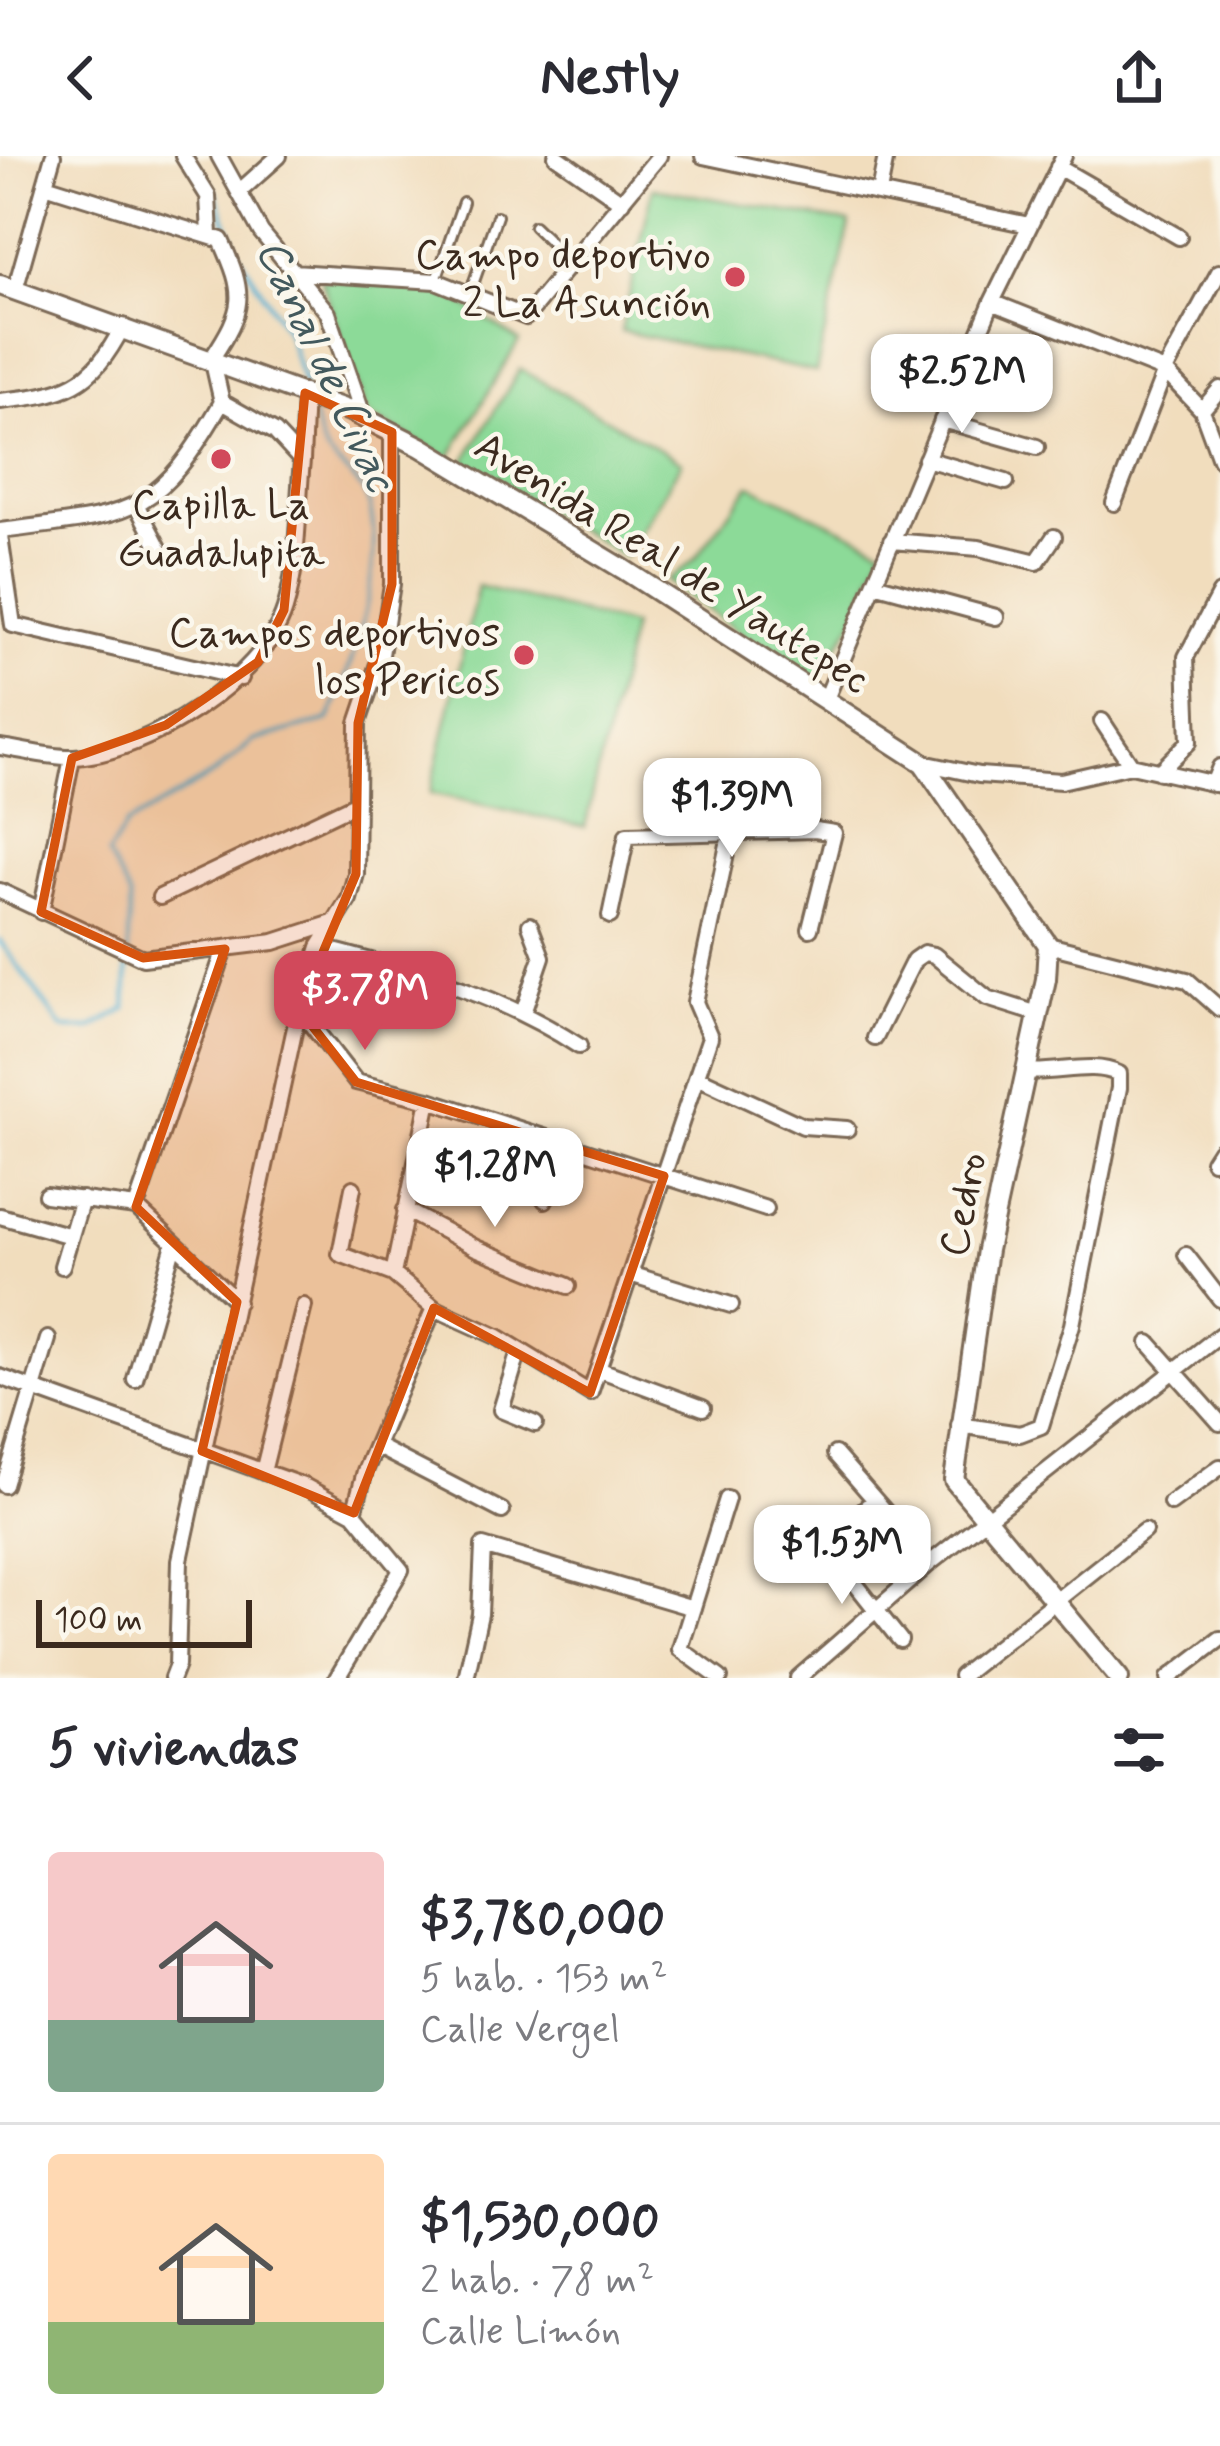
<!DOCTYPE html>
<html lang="es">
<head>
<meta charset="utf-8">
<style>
	:root { --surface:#fff; --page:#f7f7f7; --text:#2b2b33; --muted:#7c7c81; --line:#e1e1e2; --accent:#d1495b }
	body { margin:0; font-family:Mynerve,sans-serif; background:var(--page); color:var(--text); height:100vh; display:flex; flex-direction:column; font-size:45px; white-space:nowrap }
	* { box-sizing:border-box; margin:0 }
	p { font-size:39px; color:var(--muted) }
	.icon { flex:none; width:66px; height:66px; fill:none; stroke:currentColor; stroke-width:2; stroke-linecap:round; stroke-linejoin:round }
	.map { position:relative; height:1522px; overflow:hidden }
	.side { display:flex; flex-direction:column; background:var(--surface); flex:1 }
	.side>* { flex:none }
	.scale { position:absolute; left:36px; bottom:30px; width:216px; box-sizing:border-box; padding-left:12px; border:6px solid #3b2a1e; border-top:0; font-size:33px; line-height:42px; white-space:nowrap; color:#3b2a1e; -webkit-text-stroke:9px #fbf7ec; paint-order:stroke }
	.price { position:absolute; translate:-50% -102px; padding:0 27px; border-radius:24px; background:#fff; color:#222; font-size:39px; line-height:78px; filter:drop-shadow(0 3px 6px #0008) }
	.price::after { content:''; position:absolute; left:50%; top:72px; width:36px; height:27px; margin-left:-18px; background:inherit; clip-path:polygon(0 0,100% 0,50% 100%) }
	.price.selected { background:var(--accent); color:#fff }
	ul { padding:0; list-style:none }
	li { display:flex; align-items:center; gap:36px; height:300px; padding:0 48px }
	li+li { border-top:3px solid var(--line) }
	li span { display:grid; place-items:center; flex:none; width:336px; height:240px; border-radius:12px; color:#555 }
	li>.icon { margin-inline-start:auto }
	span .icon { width:144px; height:144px; fill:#fffc; stroke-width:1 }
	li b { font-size:51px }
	h2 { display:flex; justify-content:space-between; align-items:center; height:144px; padding:0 48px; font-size:51px }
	header { display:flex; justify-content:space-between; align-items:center; height:156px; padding:0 48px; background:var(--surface); font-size:54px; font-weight:800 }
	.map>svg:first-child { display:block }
	.green { fill:#8cda98; stroke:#64825b; stroke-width:3 }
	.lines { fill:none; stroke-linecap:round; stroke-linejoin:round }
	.stream { stroke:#53b0d1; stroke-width:4.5 }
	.service-casing { stroke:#7b6956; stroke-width:14 }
	.minor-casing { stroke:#7b6956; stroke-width:20 }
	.tertiary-casing { stroke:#7b6956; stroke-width:24 }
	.service { stroke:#fff; stroke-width:8 }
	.minor { stroke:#fff; stroke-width:14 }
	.tertiary { stroke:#fff; stroke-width:18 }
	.marked { fill:#d7540e; fill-opacity:0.2; stroke:#d7540e; stroke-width:9; stroke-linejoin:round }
	.poi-dot { fill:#d1495b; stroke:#fbf7ec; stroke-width:4.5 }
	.labels { text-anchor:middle; stroke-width:9; stroke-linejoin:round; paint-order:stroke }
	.poi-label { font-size:42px; fill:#3b2a1e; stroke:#fbf7ec; text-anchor:end }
	.street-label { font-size:42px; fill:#3b2a1e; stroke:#fbf7ec }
	.water-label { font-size:45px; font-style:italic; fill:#43595d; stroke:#fbf7ec }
</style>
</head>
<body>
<header><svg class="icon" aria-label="back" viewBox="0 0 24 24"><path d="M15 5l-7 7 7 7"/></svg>Nestly<svg class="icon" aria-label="share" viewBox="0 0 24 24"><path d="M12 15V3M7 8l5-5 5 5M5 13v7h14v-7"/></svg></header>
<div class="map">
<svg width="1220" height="1522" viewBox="0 0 1220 1522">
	<rect width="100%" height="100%" fill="#fbf7ec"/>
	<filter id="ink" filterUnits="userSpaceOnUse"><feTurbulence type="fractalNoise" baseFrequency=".00833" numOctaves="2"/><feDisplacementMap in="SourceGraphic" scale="24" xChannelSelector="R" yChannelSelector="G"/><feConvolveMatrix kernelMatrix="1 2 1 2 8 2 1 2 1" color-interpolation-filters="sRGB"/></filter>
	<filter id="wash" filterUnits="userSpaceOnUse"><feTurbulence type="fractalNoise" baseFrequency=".004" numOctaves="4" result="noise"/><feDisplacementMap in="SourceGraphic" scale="48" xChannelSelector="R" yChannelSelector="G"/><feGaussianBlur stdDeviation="2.7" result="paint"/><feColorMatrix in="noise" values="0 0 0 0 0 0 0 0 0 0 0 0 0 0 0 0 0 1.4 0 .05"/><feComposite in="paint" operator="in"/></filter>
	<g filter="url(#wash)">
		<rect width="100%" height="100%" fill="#f1ddbd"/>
		<!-- green -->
		<path class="green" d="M653 32 850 67 816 216 621 175Z
			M321 122 429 134 458 144 519 185 449 302 367 258Z
			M520 213 682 306 625 401 464 306Z
			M750 329 883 392 853 466 813 530 667 425 695 403Z
			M478 430 632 470 585 671 430 637Z"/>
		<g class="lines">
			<!-- stream -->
			<path class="stream" d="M191 0 214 33 237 95 288 178 304 230
				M0 785 63 873H90L126 853 130 741 108 699 126 669 215 617 253 585 329 564C353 508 386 410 369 348 363 327 342 314 328 298 318 286 315 262 310 246"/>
		</g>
	</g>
	<g filter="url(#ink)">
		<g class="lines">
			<defs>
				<path id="service" d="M534 70 572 107
					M436 124 463 46
					M470 137 497 60"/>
				<path id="minor" d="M183 0 208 40 210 79
					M219 0 261 76 328 157 364 262
					M556 0 622 46
					M703 0 1029 69
					M1058 11 1179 81
					M240 35 279 0
					M879 36 886 0
					M293 116 436 125 526 161 659 0
					M15 134 53 0
					M992 146 1165 215 1202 254
					M1220 233 1202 254 1220 303
					M0 245C66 238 91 232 123 170
					M942 264 1037 291
					M926 303 1006 326
					M302 305 305 237
					M1114 347 1165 215 1219 116
					M137 350 159 392
					M0 375C130 358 154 365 222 246L212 202C245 152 246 139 221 84L45 29
					M0 380 13 469 241 522
					M891 385 979 392 1037 406 1054 381
					M874 428 996 461
					M826 543 992 146 1064 0
					M1102 565 1131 609
					M0 591C23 594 50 602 74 601 145 598 263 523 285 453 299 407 297 353 302 305L275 276 222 246
					M923 607 979 619 1061 625 1131 609 1220 629
					M1159 616 1189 586 1186 501 1220 437
					M1213 628 1220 611
					M0 735 143 802 274 786 333 767
					M160 741 355 648
					M41 756 72 602
					M610 760 627 679 815 674 834 677 810 773
					M1048 789 1187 824 1220 853
					M319 791C415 817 494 835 579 890
					M299 853 356 926 429 944 766 1053
					M524 854 542 801 530 769
					M875 882 914 804 924 797 934 799 987 842 1038 858
					M697 921 803 970 847 973
					M1213 1005 1220 994
					M353 1032 340 1098 393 1118 434 1152 498 1181 590 1237 710 881 695 846 730 679
					M46 1039 136 1051 237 1146
					M545 1044 565 987
					M136 1051 225 793
					M405 1054 476 1092 568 1130
					M0 1060 71 1080
					M1186 1099 1220 1143
					M62 1110 82 1043
					M393 1118 429 944
					M630 1118 731 1149
					M1149 1187 1220 1267
					M519 1195 501 1254 535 1268
					M598 1213 703 1252
					M0 1221 306 1331 354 1357 401 1414 337 1522
					M135 1223 174 1088
					M959 1269 1020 1278 1041 1270 1072 1169 1119 932V918C1092 904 1055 919 1024 915
					M376 1290 502 1355
					M835 1298 930 1407
					M263 1316 304 1150
					M4 1329 48 1183
					M875 1344 823 1387 900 1484
					M1171 1347 1220 1311
					M354 1357 365 1315 434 1152
					M961 1520 1144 1375
					M172 1522 177 1509 180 1404 299 853 319 791 349 743 356 718 358 567 381 499 392 428V276
					M466 1522 480 1458 483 1390 693 1452
					M720 1522 680 1493 727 1343
					M798 1522 930 1407 1220 1179
					M1169 1522 1220 1483"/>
				<path id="tertiary" d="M0 129 350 255 421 291 623 413 923 607 1048 789 1046 823 987 1094 954 1324 1119 1522"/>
			</defs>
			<!-- service casing -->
			<use href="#service" class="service-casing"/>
			<!-- minor casing -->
			<use href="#minor" class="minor-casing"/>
			<!-- tertiary casing -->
			<use href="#tertiary" class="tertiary-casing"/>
			<!-- service -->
			<use href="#service" class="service"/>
			<!-- minor -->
			<use href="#minor" class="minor"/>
			<!-- tertiary -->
			<use href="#tertiary" class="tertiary"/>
		</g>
	</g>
	<!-- marked area -->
	<path class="marked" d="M305 237 392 276V428L358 567 356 718 299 853 356 926 664 1020 590 1237 434 1152 354 1357 202 1295 237 1146 136 1051 225 793 143 802 41 756 72 602 166 569 258 506 284 454Z"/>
	<!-- markers -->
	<g class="poi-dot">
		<circle cx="735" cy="121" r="12"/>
		<circle cx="221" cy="303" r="12"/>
		<circle cx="524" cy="499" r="12"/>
	</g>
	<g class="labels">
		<!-- poi labels -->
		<g class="poi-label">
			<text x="711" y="112">Campo deportivo<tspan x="711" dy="48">2 La Asunción</tspan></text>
			<text x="221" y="362" text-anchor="middle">Capilla La<tspan x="221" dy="48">Guadalupita</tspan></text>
			<text x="500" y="490">Campos deportivos<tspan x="500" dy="48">los Pericos</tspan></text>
		</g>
		<!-- street labels -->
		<g class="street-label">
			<text transform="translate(673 405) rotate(32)" y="15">Avenida Real de Yautepec</text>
			<text transform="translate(961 1048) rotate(-79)" y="15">Cedro</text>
		</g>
		<!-- water labels -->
		<g class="water-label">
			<text transform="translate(328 208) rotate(65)" y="16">Canal de Civac</text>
		</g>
	</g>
</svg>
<div class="scale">100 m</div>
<b class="price" style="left:962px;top:280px">$2.52M</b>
<b class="price" style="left:732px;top:704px">$1.39M</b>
<b class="price selected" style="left:365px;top:897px">$3.78M</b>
<b class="price" style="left:495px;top:1074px">$1.28M</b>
<b class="price" style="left:842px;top:1451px">$1.53M</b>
</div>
<section class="side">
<h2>5 viviendas<svg class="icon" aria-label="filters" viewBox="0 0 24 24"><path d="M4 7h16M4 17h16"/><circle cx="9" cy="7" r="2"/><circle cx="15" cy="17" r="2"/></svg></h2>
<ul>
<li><span style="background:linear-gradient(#f6c9c9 70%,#7fa58c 0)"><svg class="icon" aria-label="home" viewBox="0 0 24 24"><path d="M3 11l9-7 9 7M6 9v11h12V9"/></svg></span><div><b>$3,780,000</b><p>5 hab. · 153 m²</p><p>Calle Vergel</p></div></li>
<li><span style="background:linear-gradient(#ffd9b3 70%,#8fb573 0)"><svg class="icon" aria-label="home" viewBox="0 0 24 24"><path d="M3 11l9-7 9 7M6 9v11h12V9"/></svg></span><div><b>$1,530,000</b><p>2 hab. · 78 m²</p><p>Calle Limón</p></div></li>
</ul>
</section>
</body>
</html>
